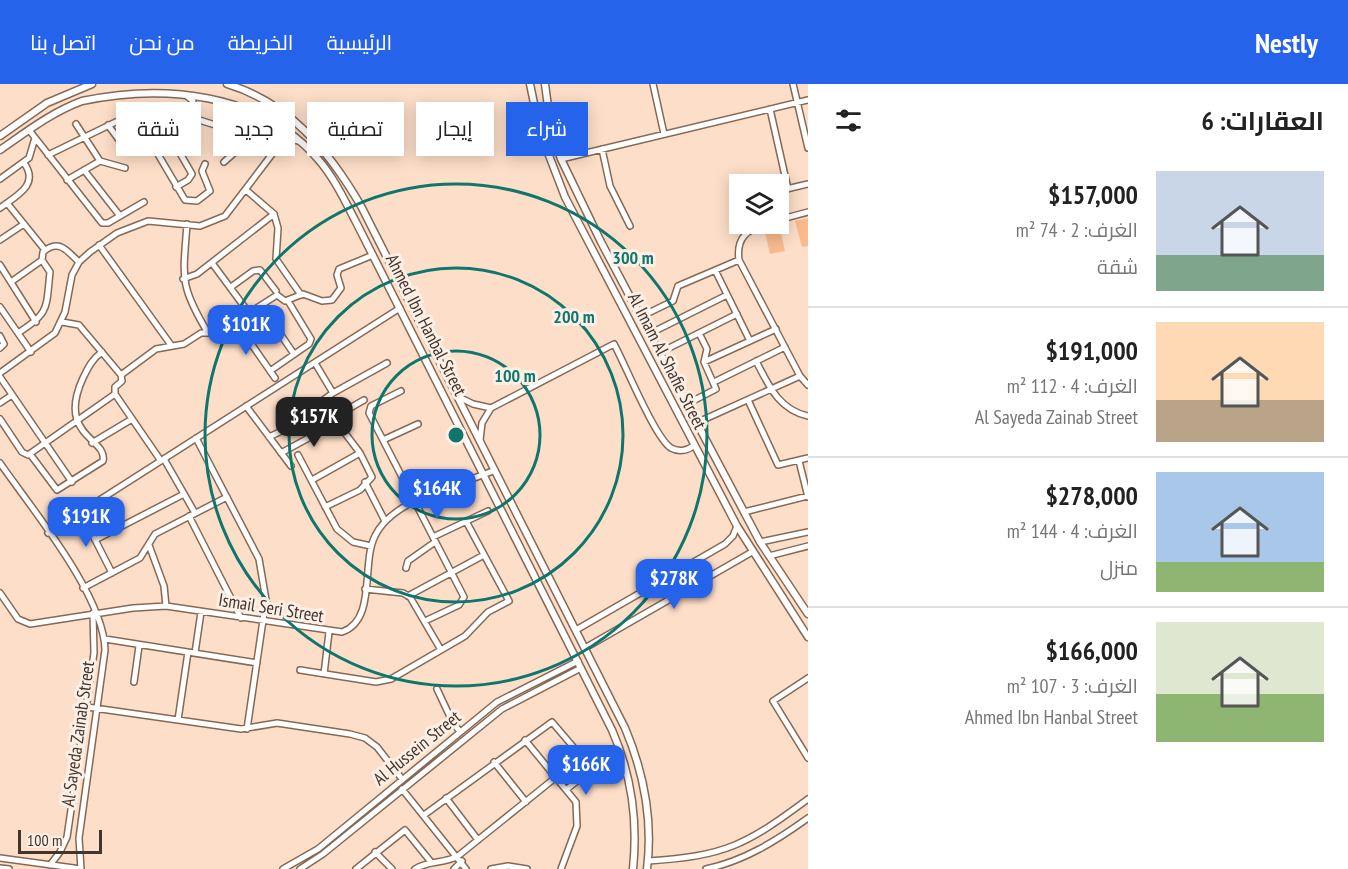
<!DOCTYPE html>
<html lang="ar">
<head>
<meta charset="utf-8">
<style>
	:root { --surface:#fff; --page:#f2f2f2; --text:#222; --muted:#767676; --line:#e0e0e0; --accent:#2563eb }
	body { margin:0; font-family:"PT Sans Narrow",Cairo,sans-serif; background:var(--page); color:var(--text); direction:rtl; height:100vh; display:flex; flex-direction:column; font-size:22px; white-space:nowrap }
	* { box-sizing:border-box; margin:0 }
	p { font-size:20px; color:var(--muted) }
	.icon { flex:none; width:33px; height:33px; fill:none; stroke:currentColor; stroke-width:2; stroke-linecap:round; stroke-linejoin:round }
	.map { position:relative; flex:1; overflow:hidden; direction:ltr }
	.sheet { display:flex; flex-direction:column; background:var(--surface); width:540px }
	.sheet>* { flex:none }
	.guide { position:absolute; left:18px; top:18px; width:570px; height:54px; direction:rtl; display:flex; gap:12px }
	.controls { position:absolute; left:729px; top:90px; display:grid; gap:12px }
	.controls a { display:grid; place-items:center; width:60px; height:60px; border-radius:0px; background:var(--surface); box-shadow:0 3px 15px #0003; font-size:30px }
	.scale { position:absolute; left:18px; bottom:15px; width:84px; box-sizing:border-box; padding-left:6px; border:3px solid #41352d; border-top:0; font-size:16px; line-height:21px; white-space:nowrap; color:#41352d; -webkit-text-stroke:4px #fcefe6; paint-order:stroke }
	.price { position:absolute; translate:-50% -51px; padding:0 14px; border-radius:12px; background:var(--accent); color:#fff; font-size:20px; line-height:39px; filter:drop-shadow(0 2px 3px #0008) }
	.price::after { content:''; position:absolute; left:50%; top:36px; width:18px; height:14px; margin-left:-9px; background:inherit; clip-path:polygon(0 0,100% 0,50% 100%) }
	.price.current { background:#222; color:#fff }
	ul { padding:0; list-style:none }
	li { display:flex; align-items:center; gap:18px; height:150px; padding:0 24px }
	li+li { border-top:2px solid var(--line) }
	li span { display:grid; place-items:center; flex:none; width:168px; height:120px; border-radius:0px; color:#555 }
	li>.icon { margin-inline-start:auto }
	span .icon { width:72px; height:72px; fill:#fffc; stroke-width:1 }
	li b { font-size:26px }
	h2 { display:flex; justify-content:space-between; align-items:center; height:72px; padding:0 24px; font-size:26px }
	.tag { padding:0 21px; border-radius:0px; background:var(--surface); box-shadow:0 3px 15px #0003; font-size:21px; line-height:54px }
	.tag.current { background:var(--accent); color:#fff }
	header { display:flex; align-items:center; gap:36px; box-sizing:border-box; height:84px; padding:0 30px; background:var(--accent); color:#fff }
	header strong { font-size:28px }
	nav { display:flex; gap:33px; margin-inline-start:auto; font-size:21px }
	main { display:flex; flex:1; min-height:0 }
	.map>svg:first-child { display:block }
	.green { fill:#f9bb8d }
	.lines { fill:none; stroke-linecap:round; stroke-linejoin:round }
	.minor-casing { stroke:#856956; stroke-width:8 }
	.tertiary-casing { stroke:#856956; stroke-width:9 }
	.minor { stroke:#fff; stroke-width:5 }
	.tertiary { stroke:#fff; stroke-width:6 }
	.ring { fill:none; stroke:#0f766e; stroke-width:3 }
	.labels { text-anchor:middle; stroke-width:6; stroke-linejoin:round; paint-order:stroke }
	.street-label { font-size:18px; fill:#41352d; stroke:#fcefe6 }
	.centre { fill:#0f766e; stroke:#fcefe6; stroke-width:3 }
	.ring-label { font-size:18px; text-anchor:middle; font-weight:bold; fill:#0f766e; stroke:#fcefe6; stroke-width:6; stroke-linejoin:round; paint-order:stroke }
</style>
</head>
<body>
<header>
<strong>Nestly</strong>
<nav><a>الرئيسية</a><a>الخريطة</a><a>من نحن</a><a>اتصل بنا</a></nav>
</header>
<main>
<section class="sheet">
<h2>العقارات: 6<svg class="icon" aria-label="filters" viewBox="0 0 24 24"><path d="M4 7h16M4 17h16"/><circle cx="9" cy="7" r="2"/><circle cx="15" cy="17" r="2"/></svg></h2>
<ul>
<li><span style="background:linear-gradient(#c9d6e8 70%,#7fa58c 0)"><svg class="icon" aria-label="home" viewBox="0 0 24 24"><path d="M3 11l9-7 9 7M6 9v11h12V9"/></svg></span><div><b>$157,000</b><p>الغرف: 2 · 74 m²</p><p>شقة</p></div></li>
<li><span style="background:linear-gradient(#ffd9b3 65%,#b9a48a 0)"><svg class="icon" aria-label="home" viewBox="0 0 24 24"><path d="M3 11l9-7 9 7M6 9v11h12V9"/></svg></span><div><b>$191,000</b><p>الغرف: 4 · 112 m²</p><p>Al Sayeda Zainab Street</p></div></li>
<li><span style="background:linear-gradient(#a9c7e8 75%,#8fb573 0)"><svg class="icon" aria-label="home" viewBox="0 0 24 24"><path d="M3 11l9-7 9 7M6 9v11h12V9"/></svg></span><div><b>$278,000</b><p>الغرف: 4 · 144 m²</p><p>منزل</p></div></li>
<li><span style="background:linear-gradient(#dfe7d0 60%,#8fb573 0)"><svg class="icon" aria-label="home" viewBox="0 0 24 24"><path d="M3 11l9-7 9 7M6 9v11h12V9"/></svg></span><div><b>$166,000</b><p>الغرف: 3 · 107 m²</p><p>Ahmed Ibn Hanbal Street</p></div></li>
</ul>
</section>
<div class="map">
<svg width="808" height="785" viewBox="0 0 808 785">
	<rect width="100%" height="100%" fill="#fddec8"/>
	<!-- green -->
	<path class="green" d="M808 134V162L802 163 795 137Z
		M779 140 785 167 770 170 764 144Z"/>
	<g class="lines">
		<defs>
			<path id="minor" d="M653 0 664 50
				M793 0 808 64
				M188 13 193 17 189 38
				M770 25 788 105
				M145 35 143 45 185 116 197 117 210 107 202 87 205 80
				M76 40 100 77
				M108 41 125 64 147 52
				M29 46 102 139H108L144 118
				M170 52 192 90 188 96 176 103
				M280 60 288 55 299 57
				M154 63 179 45
				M602 65 610 102 630 142
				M48 71 130 31 147 34 162 29 167 31 176 45 196 35 228 45 241 63 224 78
				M561 75 808 16
				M84 86 120 132
				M0 95 29 74 35 54
				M67 96 100 77 125 84
				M246 106 274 130 278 144 276 175 301 211
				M778 107 808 100
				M7 119 45 166
				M0 124C16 112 40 101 24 79
				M778 136 808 128
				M187 140C183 194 179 201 208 249
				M767 140C747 145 736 154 739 176L800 292 808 301
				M0 156 24 140
				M99 161 171 261
				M212 179 249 229
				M0 181 36 238
				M715 186 750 257
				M183 195 197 190 274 130
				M11 198 42 176
				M231 203 253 187 260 186 276 207
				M261 222 294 270
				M0 223 31 268
				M640 233 673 217 678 202 739 176
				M62 238 79 241 121 291 122 297 115 303V310L161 377
				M236 238 275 294
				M18 249C50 229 46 224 50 188L42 176 43 168C59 154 67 167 79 178
				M649 250 727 211
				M0 252 4 260 0 264
				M659 269 737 230
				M756 277C769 302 779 326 808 332
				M704 278 776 245
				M315 279 333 309
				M270 287 309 260 311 255 288 217
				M0 289 55 249 65 228 72 191 79 178 90 168 117 149 148 137 200 142 225 132 276 65 286 46
				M121 291 156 265 184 260 201 249H218L277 211 285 217 303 210 322 217 332 216 341 204 337 191 339 185 373 171
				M0 293 72 398
				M714 298 785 263
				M401 307 371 322 369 329 464 513 459 521 425 537
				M457 312 473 320 491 324
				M748 316 778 381 808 374
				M0 319 12 311
				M685 321 716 305 704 278 707 265 699 249
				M246 322 291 382
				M0 335 22 368 28 371 115 310
				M696 339 800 292
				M269 353 317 330 322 317 333 309 387 279
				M196 354 259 475 266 516 247 645
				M383 356 418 340
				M480 356 482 339 491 324 614 260C625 280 655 354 671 364 678 368 687 367 693 362
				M92 359 132 335
				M281 369 336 339
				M30 370 57 406 103 377C108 354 56 353 83 294 88 284 92 275 102 268
				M298 371 337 445 353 458 371 462
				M164 375 195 429
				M799 377 808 413
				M0 379C31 424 104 511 105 566L79 754 81 785
				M312 396 360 369
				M365 398 385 437
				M325 423 360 406 372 393 360 369 335 336 336 332 364 316
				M81 428 112 489
				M744 428 808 412
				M189 432 241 534
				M48 449 400 224
				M433 453 488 427
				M95 456 184 410
				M760 458 808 448
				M149 461 164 502 166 522
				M769 472 808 462
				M406 484 408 477 435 458
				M83 504 140 474 155 450 227 413
				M365 505 403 509 410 513 441 566
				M0 509 18 535 30 540 133 524 166 522 342 548C377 536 361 479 375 452 393 414 459 402 495 386
				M408 512 484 471
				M576 546 725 460 733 452 737 442
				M105 555 257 579
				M585 564 752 468
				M195 569 201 528
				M300 586 376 598 391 595 465 552 488 528 509 517 467 439
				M324 590 329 548
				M808 594 773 617 808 674
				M134 598 139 562
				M437 605 452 637 460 648
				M87 623 241 645 277 639 350 650 365 654 377 663 402 695
				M178 636 188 568
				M525 656 576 718 577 742 561 785
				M494 678 526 718
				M402 705 466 785
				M446 714 478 756
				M424 731 552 638 581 672 586 682 582 693 567 705
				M375 768 392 785
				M0 774 81 785
				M648 777C726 772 746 761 808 715
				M50 781 60 768 67 753 94 569 93 529
				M0 784 9 785
				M283 785 318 765 497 618 578 577
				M300 785 323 770 502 625 581 584
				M356 785 405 746 431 778
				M415 785C429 776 444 780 458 772L555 694
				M454 785 462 777
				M491 785 508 782 527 785
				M706 785C744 777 776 757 808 734"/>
			<path id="tertiary" d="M227 0C290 19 329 67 361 122L625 644C644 689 653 736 647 785
				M530 0 540 48 565 113 737 442 808 553
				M545 0 551 45 561 75 601 158 760 458 808 530
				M0 52 47 19 92 0
				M0 66C26 48 52 28 82 17 163 0 259 8 317 74 334 93 345 117 357 140L612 646C632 692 638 736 633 785"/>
		</defs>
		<!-- minor casing -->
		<use href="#minor" class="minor-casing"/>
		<!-- tertiary casing -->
		<use href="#tertiary" class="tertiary-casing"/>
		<!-- minor -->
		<use href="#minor" class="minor"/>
		<!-- tertiary -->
		<use href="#tertiary" class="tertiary"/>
	</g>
	<!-- distance rings -->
	<g class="ring">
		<circle cx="456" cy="351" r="84"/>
		<circle cx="456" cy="351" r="167"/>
		<circle cx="456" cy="351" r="251"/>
	</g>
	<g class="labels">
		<!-- street labels -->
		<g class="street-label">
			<text transform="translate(426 241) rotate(63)" y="6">Ahmed Ibn Hanbal Street</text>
			<text transform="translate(667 277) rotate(63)" y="6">Al Imam Al Shafie Street</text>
			<text transform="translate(271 524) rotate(9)" y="6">Ismail Seri Street</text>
			<text transform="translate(78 650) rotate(-82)" y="6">Al Sayeda Zainab Street</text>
			<text transform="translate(417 664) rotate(-39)" y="6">Al Hussein Street</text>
		</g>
	</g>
	<circle cx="456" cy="351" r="9" class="centre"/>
	<g class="ring-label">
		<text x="633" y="180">300 m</text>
		<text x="574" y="239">200 m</text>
		<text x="515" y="298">100 m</text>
	</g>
</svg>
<div class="controls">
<a><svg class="icon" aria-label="layers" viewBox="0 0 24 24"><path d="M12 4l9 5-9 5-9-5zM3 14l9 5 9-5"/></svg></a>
</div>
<div class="scale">100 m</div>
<b class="price" style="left:246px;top:272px">$101K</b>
<b class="price current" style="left:314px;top:364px">$157K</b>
<b class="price" style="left:437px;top:436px">$164K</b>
<b class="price" style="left:86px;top:464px">$191K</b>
<b class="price" style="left:674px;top:526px">$278K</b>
<b class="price" style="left:586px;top:712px">$166K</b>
<div class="guide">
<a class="tag current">شراء</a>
<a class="tag">إيجار</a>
<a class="tag">تصفية</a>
<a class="tag">جديد</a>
<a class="tag">شقة</a>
</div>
</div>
</main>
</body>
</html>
